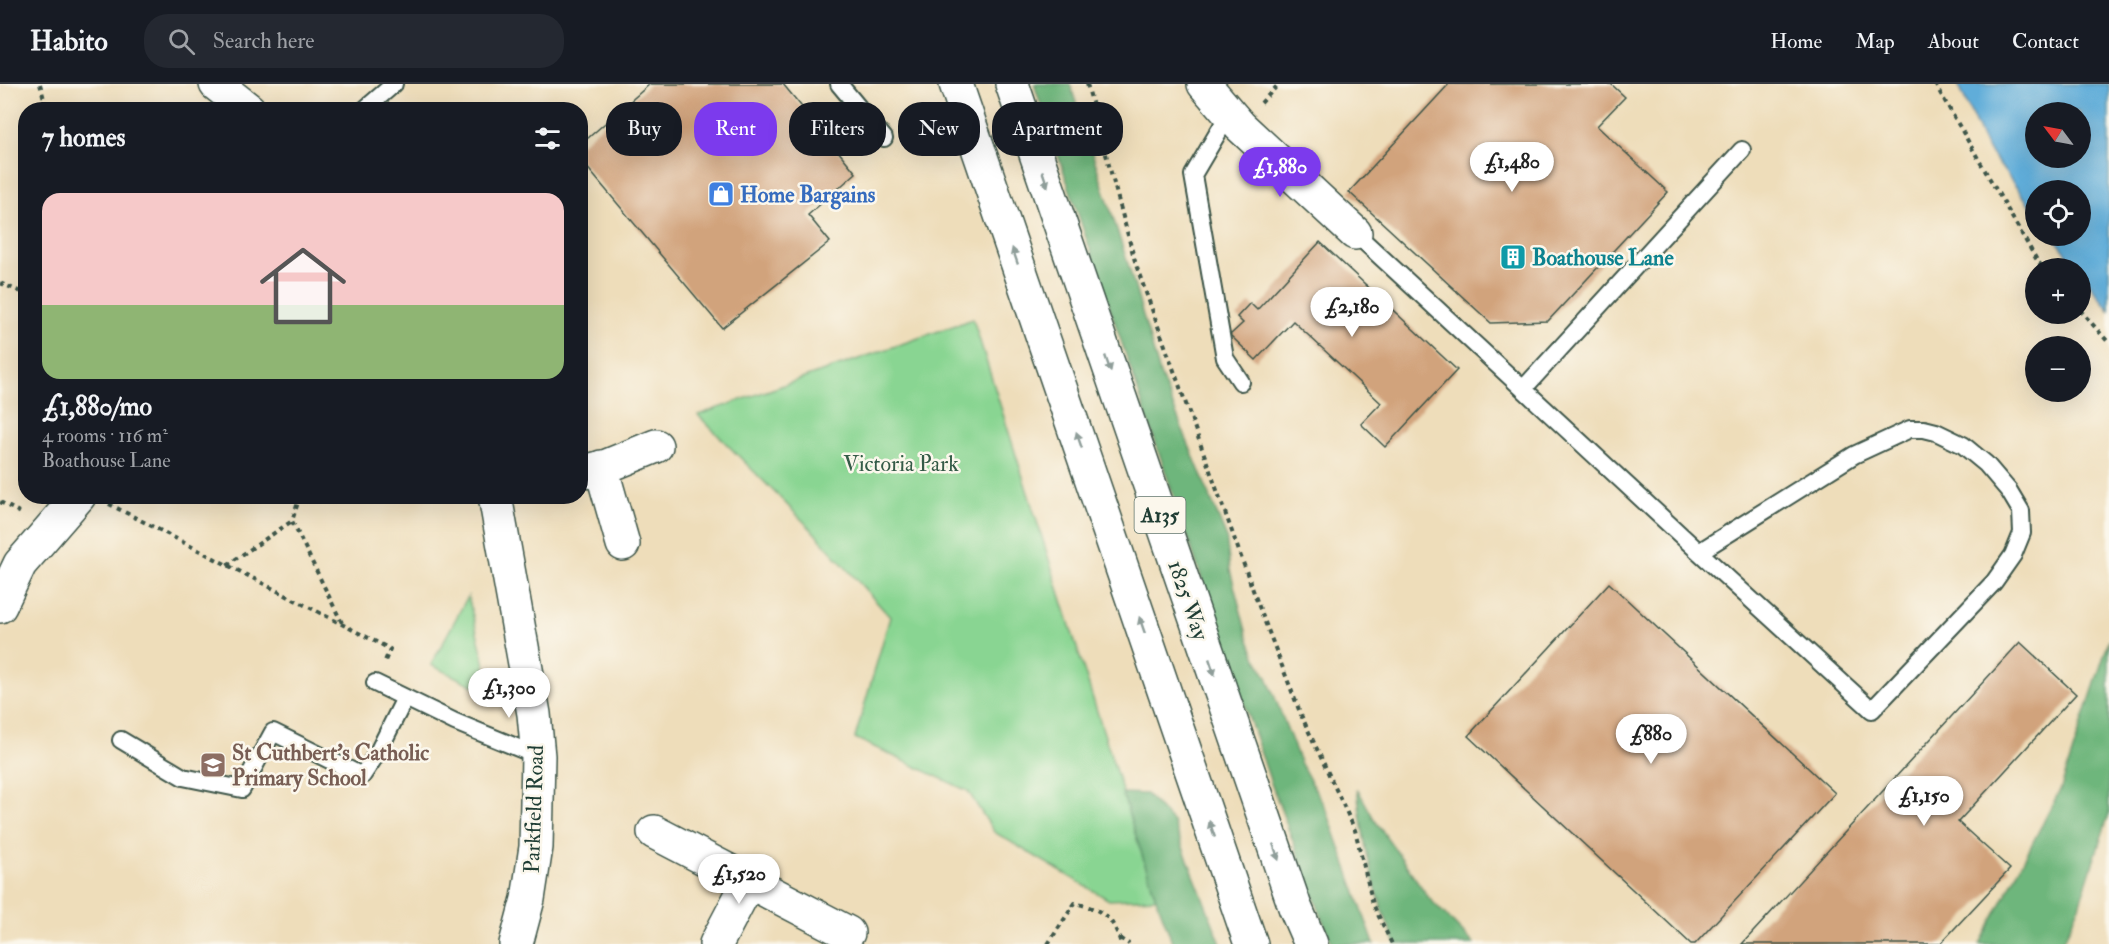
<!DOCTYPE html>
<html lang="en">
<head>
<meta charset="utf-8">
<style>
	:root { --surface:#171b24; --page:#242831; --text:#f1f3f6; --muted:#9ea1a6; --line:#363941; --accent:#7c3aed }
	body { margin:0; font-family:"IM FELL Double Pica",serif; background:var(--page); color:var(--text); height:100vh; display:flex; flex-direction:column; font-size:22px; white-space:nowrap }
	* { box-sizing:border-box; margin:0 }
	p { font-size:20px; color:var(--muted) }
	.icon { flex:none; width:33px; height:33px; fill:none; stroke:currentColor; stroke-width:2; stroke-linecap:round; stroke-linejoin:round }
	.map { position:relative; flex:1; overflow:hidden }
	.drawer { position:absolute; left:18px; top:18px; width:570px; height:402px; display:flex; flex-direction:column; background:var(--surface); border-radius:24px; box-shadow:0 6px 24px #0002 }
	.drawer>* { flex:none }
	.banner { position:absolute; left:606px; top:18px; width:570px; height:54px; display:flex; gap:12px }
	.needle { width:39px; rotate:302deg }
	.controls { position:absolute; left:2025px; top:18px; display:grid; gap:12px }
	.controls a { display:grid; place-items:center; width:66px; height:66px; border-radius:50%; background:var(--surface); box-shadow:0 6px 24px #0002; font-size:30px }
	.price { position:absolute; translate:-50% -51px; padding:0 14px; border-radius:21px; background:#fff; color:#222; font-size:20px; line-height:39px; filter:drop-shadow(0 2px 3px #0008) }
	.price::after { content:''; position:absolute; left:50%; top:36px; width:18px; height:14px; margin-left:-9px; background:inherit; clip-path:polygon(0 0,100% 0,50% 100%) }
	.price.on { background:var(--accent); color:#fff }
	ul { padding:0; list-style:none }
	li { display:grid; align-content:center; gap:12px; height:318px; padding:0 24px }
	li+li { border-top:2px solid var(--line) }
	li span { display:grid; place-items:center; height:186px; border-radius:18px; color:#555 }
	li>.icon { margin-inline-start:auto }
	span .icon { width:108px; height:108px; fill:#fffc; stroke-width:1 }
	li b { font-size:26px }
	h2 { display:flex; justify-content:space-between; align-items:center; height:72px; padding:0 24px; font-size:26px }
	.tag { padding:0 21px; border-radius:24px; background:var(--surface); box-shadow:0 6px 24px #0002; font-size:21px; line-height:54px }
	.tag.on { background:var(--accent); color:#fff }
	header { display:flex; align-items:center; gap:36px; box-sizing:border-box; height:84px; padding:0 30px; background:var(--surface); border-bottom:2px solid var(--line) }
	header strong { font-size:28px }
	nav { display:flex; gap:33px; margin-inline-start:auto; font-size:21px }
	.search { width:420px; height:54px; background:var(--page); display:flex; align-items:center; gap:15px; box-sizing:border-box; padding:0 21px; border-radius:24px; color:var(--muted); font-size:22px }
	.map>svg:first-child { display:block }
	.green { fill:#89d592; stroke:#548963; stroke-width:1.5 }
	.forest { fill:#6eb67c; stroke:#467a58; stroke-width:1.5 }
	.water { fill:#61add9; stroke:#407586; stroke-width:1.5; fill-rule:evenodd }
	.building { fill:#d1a37c }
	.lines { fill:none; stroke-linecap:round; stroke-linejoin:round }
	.lane-casing { stroke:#3e5548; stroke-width:20 }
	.street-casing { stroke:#3e5548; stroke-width:36 }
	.secondary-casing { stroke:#3e5548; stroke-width:36 }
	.primary-casing { stroke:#3e5548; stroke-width:36 }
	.path { stroke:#3e5548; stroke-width:4; stroke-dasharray:4.5 4.5; stroke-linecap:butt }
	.lane { stroke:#fff; stroke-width:16 }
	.street { stroke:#fff; stroke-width:33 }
	.secondary { stroke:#fff; stroke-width:33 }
	.primary { stroke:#fff; stroke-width:33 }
	.oneway { fill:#8f9e9a }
	.labels { text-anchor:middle; stroke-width:5; stroke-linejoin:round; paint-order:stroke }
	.shield { fill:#fbf7ec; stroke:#61756b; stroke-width:1.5 }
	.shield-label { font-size:21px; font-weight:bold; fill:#1f3d34 }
	.shop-label { font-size:22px; font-weight:bold; fill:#366cbe; stroke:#fbf7ec; text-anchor:start }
	.culture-label { font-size:22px; font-weight:bold; fill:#0d838f; stroke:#fbf7ec; text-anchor:start }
	.park-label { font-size:22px; fill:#345b47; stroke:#fbf7ec }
	.street-label { font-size:22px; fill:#1f3d34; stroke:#fbf7ec }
	.education-label { font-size:22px; font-weight:bold; fill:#785e54; stroke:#fbf7ec; text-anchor:start }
</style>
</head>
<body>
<header>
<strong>Habito</strong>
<div class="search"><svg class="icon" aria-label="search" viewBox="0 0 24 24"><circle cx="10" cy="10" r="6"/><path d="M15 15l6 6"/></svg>Search here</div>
<nav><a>Home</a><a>Map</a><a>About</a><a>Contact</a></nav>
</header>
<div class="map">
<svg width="2109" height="860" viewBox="0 0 2109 860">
	<rect width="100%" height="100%" fill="#fbf7ec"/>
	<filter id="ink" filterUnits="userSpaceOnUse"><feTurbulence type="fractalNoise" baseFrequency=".0167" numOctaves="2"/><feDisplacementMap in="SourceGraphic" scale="12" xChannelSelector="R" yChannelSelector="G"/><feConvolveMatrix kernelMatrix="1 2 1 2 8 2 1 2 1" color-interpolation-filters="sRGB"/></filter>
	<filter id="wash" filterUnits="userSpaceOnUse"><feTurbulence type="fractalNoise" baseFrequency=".008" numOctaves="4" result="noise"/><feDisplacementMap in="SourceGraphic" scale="24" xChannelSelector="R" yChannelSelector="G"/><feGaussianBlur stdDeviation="1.35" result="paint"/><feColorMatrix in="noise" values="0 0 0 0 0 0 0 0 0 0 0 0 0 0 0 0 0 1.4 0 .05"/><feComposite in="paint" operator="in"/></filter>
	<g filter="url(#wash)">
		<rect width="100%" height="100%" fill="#eeddba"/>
		<!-- green -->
		<path class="green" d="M973 235 1156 814 1109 816 994 748 968 707 855 654 890 533 811 445 698 331Z
			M468 512 490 601 474 602 431 581Z"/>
		<!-- forest -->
		<path class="forest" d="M1034 0H1070L1129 183 1160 290 1226 452 1230 486 1247 551 1256 574 1267 593 1300 678 1327 727 1374 860H1331V858L1271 699Z
			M2109 556V730L2078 825 2062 860H1980L2061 704Z
			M1357 704 1374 735 1429 814 1474 860H1396C1373 808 1363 760 1357 704Z
			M1122 709 1146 710 1173 738 1221 860H1173L1156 814Z"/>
		<!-- water -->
		<path class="water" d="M1958 0H2109V226L2081 188 2080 184H2078L2053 152H2080V106H2036L2035 128 1986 63ZM2036 28H2080V74H2036Z"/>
		<g id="blocks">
			<!-- building -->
			<path class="building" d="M650 0H783L856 89 808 131 830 158 722 244 580 75V61Z
				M1449 0H1611L1625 13 1597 42 1668 108 1548 237 1491 239 1349 108Z
				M1320 158 1457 286 1385 363 1361 340 1381 319 1293 237 1256 276 1230 251 1243 239 1237 233 1250 219 1257 226Z
				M1609 499 1835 709 1695 860H1691L1468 652Z
				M2020 558 2076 610 1958 738 2010 785 1940 860H1742Z"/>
		</g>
	</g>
	<g filter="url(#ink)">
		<use href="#blocks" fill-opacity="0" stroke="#3e5548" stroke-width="1.5"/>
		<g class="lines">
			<defs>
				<path id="lane" d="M839 0 884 54
					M364 26 394 0
					M1229 30 1193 91 1225 274 1241 298
					M1355 149 1699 468 1872 626 1994 498 2013 471 2022 449 2021 427 2009 407 1986 380 1963 361 1936 348 1924 345H1910L1854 371 1699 468
					M1523 305 1742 66
					M375 599 455 638 538 672
					M121 656 183 693 242 705 273 648 362 692 378 668 405 614"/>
				<path id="street" d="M1204 0 1240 42 1355 149
					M601 383 623 460
					M580 389 607 382 656 362
					M0 522 20 480 79 412
					M654 748 848 849
					M716 860 749 797"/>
				<path id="secondary" d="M216 0 249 26
					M495 412 534 630 538 672 536 763 528 815 516 860"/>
				<path id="primary" d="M956 0 1251 860
					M1012 0 1295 823 1311 860"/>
			</defs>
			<!-- lane casing -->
			<use href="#lane" class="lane-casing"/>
			<!-- street casing -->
			<use href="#street" class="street-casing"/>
			<!-- secondary casing -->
			<use href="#secondary" class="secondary-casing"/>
			<!-- primary casing -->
			<use href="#primary" class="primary-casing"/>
			<!-- path -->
			<path class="path" d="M40 0 47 26
				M1087 0 1136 181 1258 520 1301 631 1355 746 1373 820 1392 860
				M1935 0 2038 178 2044 184
				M1261 19 1279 0
				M0 199 26 210
				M2080 226 2109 259
				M300 412 292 437 343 541
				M0 418 21 429
				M109 420 390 565 385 577
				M227 481 292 437
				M1120 854 1129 860
				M1048 860 1075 819C1102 826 1113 832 1121 860"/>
			<!-- lane -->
			<use href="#lane" class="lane"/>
			<!-- street -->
			<use href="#street" class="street"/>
			<!-- secondary -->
			<use href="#secondary" class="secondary"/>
			<!-- primary -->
			<use href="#primary" class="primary"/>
		</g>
		<!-- one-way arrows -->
		<defs><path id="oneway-solid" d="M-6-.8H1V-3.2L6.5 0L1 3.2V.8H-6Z" transform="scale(1.5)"/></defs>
		<g class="oneway">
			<use href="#oneway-solid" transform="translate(1045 95) rotate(71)"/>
			<use href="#oneway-solid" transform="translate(1015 172) rotate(-109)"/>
			<use href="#oneway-solid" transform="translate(1108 280) rotate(71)"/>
			<use href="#oneway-solid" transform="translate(1079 356) rotate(-109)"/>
			<use href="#oneway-solid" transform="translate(1142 541) rotate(-109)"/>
			<use href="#oneway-solid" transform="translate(1212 583) rotate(71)"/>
			<use href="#oneway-solid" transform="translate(1212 745) rotate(-109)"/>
			<use href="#oneway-solid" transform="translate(1276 768) rotate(71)"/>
		</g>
	</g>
	<!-- icons -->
	<defs>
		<symbol id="shop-square" viewBox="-11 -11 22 22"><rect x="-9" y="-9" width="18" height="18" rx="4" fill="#3f7fe0" stroke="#fbf7ec"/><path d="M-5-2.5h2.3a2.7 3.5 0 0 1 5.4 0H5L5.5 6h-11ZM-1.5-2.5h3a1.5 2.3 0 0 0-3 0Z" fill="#fff"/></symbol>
		<symbol id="building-square" viewBox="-11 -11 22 22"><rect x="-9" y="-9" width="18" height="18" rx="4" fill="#0f9aa8" stroke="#fbf7ec"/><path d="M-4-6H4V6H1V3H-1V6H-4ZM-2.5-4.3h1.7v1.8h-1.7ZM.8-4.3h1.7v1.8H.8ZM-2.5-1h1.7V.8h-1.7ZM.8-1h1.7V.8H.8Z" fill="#fff"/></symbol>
		<symbol id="school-square" viewBox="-11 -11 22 22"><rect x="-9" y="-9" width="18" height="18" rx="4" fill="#8d6e63" stroke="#fbf7ec"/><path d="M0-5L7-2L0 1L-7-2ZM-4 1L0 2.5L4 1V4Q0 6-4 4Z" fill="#fff"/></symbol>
	</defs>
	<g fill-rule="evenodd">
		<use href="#shop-square" x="706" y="95" width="30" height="30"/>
		<use href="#building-square" x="1498" y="158" width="30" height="30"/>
		<use href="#school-square" x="198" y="666" width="30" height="30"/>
	</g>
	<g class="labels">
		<!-- shield labels -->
		<rect class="shield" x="1134.5" y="413" width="51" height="36" rx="4.5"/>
		<g class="shield-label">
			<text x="1160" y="438">A135</text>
		</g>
		<!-- shop labels -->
		<g class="shop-label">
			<text x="740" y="118">Home Bargains</text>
		</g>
		<!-- culture labels -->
		<g class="culture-label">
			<text x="1532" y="181">Boathouse Lane</text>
		</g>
		<!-- park labels -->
		<g class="park-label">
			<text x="901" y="387">Victoria Park</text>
		</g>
		<!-- street labels -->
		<g class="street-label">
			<text transform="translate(1189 516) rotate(71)" y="8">1825 Way</text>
			<text transform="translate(533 725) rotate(-88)" y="8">Parkfield Road</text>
		</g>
		<!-- education labels -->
		<g class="education-label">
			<text x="232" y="676">St Cuthbert's Catholic<tspan x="232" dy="25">Primary School</tspan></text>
		</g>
	</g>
</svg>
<div class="controls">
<a><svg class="needle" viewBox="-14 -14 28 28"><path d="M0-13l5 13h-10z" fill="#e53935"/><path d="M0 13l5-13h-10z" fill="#9ea1a6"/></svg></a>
<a><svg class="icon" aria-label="locate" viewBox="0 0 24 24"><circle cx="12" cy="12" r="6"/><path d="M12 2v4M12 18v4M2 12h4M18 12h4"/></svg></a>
<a>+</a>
<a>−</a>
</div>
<b class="price" style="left:1512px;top:109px">£1,480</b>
<b class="price on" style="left:1280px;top:114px">£1,880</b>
<b class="price" style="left:1352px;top:254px">£2,180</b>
<b class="price" style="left:509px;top:635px">£1,300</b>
<b class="price" style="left:1651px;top:681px">£880</b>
<b class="price" style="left:1924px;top:743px">£1,150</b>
<b class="price" style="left:739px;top:821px">£1,520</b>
<div class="banner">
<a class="tag">Buy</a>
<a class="tag on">Rent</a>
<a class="tag">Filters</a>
<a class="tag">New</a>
<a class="tag">Apartment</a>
</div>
<section class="drawer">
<h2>7 homes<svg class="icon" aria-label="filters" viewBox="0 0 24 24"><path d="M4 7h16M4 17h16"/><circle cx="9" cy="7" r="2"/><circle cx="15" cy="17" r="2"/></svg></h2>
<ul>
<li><span style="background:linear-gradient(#f6c9c9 60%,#8fb573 0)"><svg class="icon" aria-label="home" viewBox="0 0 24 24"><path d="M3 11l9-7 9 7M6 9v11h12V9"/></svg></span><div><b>£1,880/mo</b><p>4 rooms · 116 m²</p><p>Boathouse Lane</p></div></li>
</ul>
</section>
</div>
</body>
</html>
